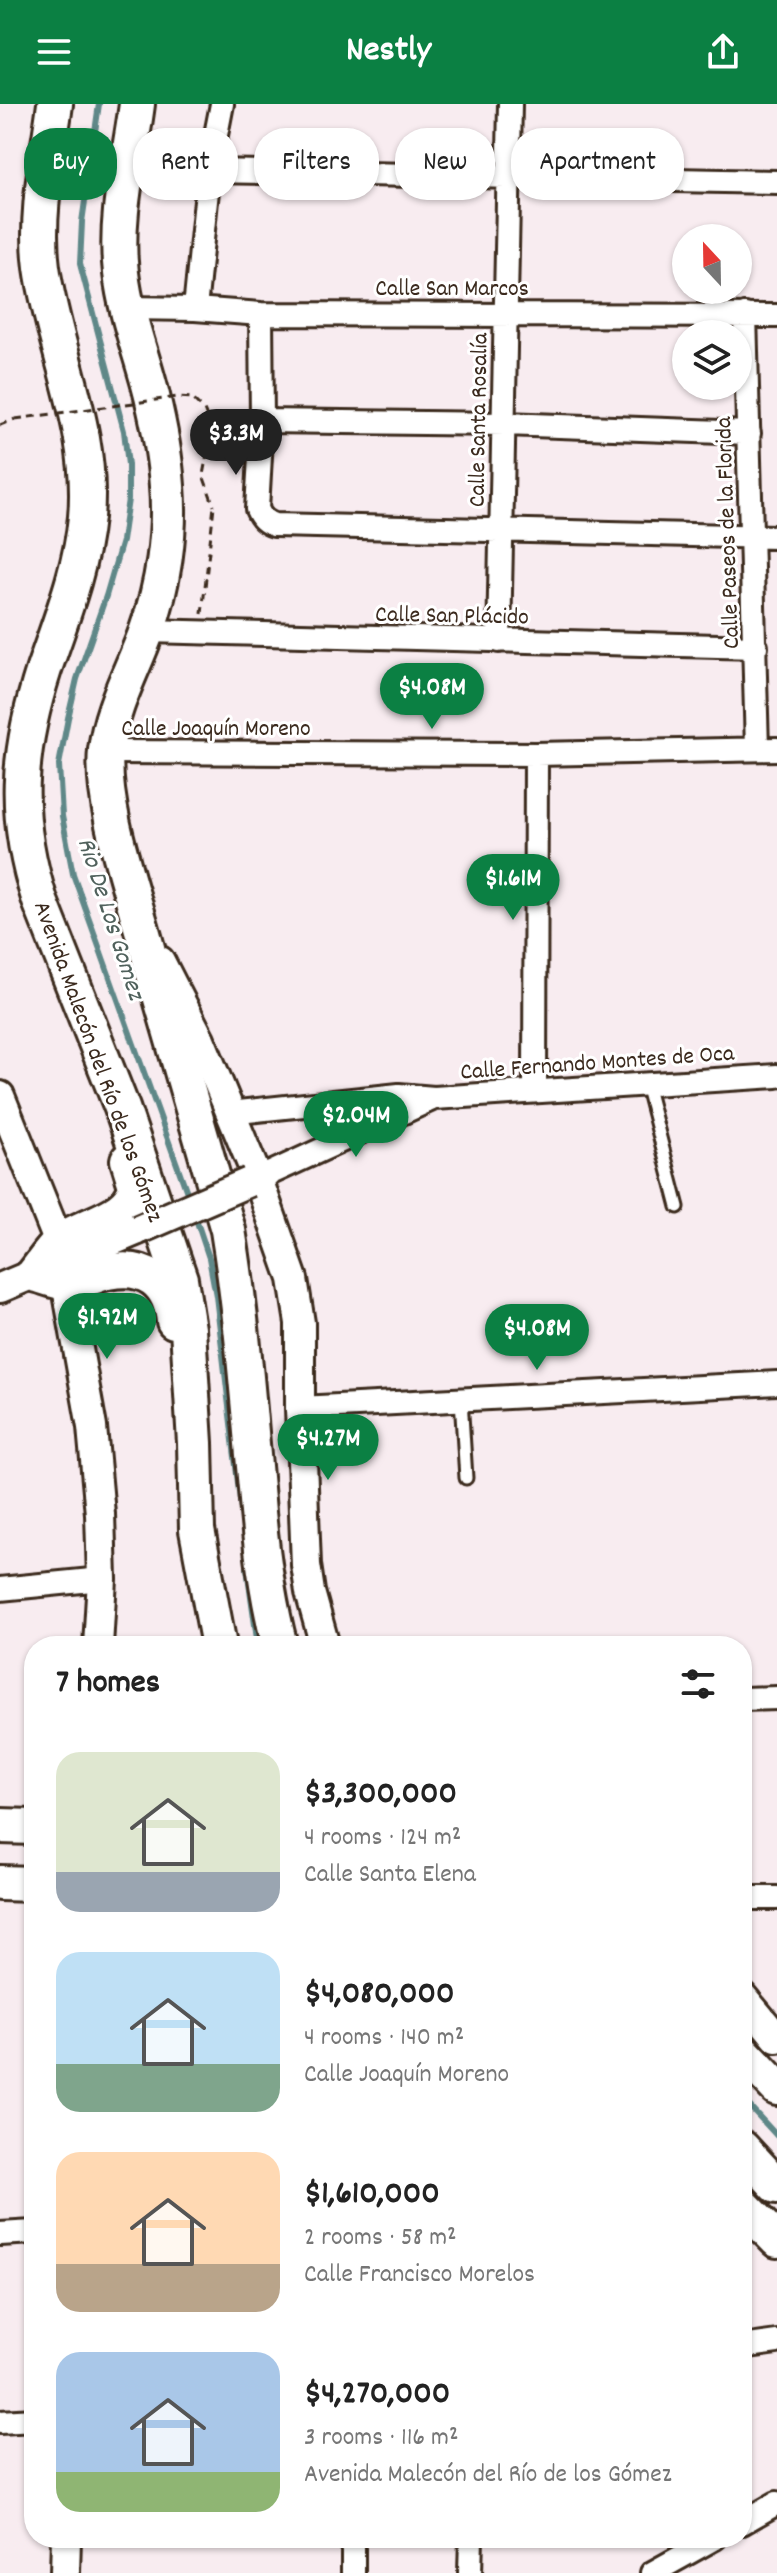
<!DOCTYPE html>
<html lang="en">
<head>
<meta charset="utf-8">
<style>
	:root { --surface:#fff; --page:#f2f2f2; --text:#222; --muted:#767676; --accent:#0b8043 }
	body { margin:0; font-family:Dekko,sans-serif; background:var(--page); color:var(--text); height:100vh; display:flex; flex-direction:column; font-size:30px; white-space:nowrap }
	* { box-sizing:border-box; margin:0 }
	p { font-size:26px; color:var(--muted) }
	.icon { flex:none; width:44px; height:44px; fill:none; stroke:currentColor; stroke-width:2; stroke-linecap:round; stroke-linejoin:round }
	.map { position:relative; flex:1; overflow:hidden }
	.sheet { position:absolute; left:24px; top:1532px; width:728px; height:912px; display:flex; flex-direction:column; background:var(--surface); border-radius:32px; box-shadow:0 2px 6px #0004 }
	.sheet>* { flex:none }
	.hud { position:absolute; left:24px; top:24px; width:730px; height:72px; display:flex; gap:16px }
	.needle { width:52px; rotate:338deg }
	.buttons { position:absolute; left:672px; top:120px; display:grid; gap:16px }
	.buttons a { display:grid; place-items:center; width:80px; height:80px; border-radius:50%; background:var(--surface); box-shadow:0 2px 6px #0004; font-size:40px }
	.price { position:absolute; translate:-50% -68px; padding:0 18px; border-radius:28px; background:var(--accent); color:#fff; font-size:26px; line-height:52px; filter:drop-shadow(0 2px 4px #0008) }
	.price::after { content:''; position:absolute; left:50%; top:48px; width:24px; height:18px; margin-left:-12px; background:inherit; clip-path:polygon(0 0,100% 0,50% 100%) }
	.price.selected { background:#222; color:#fff }
	ul { padding:0; list-style:none }
	li { display:flex; align-items:center; gap:24px; height:200px; padding:0 32px }
	li span { display:grid; place-items:center; flex:none; width:224px; height:160px; border-radius:24px; color:#555 }
	li>.icon { margin-inline-start:auto }
	span .icon { width:96px; height:96px; fill:#fffc; stroke-width:1 }
	li b { font-size:34px }
	h2 { display:flex; justify-content:space-between; align-items:center; height:96px; padding:0 32px; font-size:34px }
	.tag { padding:0 28px; border-radius:32px; background:var(--surface); box-shadow:0 2px 6px #0004; font-size:28px; line-height:72px }
	.tag.selected { background:var(--accent); color:#fff }
	header { display:flex; justify-content:space-between; align-items:center; height:104px; padding:0 32px; background:var(--accent); color:#fff; font-size:36px; font-weight:700 }
	.map>svg:first-child { display:block }
	.lines { fill:none; stroke-linecap:round; stroke-linejoin:round }
	.stream { stroke:#5e8888; stroke-width:6 }
	.service-casing { stroke:#3b2a1e; stroke-width:17 }
	.minor-casing { stroke:#3b2a1e; stroke-width:28 }
	.tertiary-casing { stroke:#3b2a1e; stroke-width:34 }
	.primary-casing { stroke:#3b2a1e; stroke-width:40 }
	.path { stroke:#3b2a1e; stroke-width:3; stroke-dasharray:8 6; stroke-linecap:butt }
	.service { stroke:#fff; stroke-width:11 }
	.minor { stroke:#fff; stroke-width:22 }
	.tertiary { stroke:#fff; stroke-width:28 }
	.primary { stroke:#fff; stroke-width:34 }
	.tertiary-bridge-casing { stroke:#3b2a1e; stroke-width:34; stroke-linecap:butt }
	.path-bridge { stroke:#3b2a1e; stroke-width:3; stroke-dasharray:8 6; stroke-linecap:butt }
	.tertiary-bridge { stroke:#fff; stroke-width:28 }
	.labels { text-anchor:middle; stroke-width:6; stroke-linejoin:round; paint-order:stroke }
	.street-label { font-size:24px; fill:#3b2a1e; stroke:#fff }
	.water-label { font-size:26px; font-style:italic; fill:#50615c; stroke:#fff }
</style>
</head>
<body>
<header><svg class="icon" aria-label="menu" viewBox="0 0 24 24"><path d="M4 6h16M4 12h16M4 18h16"/></svg>Nestly<svg class="icon" aria-label="share" viewBox="0 0 24 24"><path d="M12 15V3M7 8l5-5 5 5M5 13v7h14v-7"/></svg></header>
<div class="map">
<svg width="777" height="2469" viewBox="0 0 777 2469">
	<rect width="100%" height="100%" fill="#f8ecf0"/>
	<filter id="ink" filterUnits="userSpaceOnUse"><feTurbulence type="fractalNoise" baseFrequency=".0125" numOctaves="2"/><feDisplacementMap in="SourceGraphic" scale="16" xChannelSelector="R" yChannelSelector="G"/><feConvolveMatrix kernelMatrix="1 2 1 2 8 2 1 2 1" color-interpolation-filters="sRGB"/></filter>
	<g filter="url(#ink)">
		<g class="lines">
			<!-- stream -->
			<path class="stream" d="M99 0 82 118 80 160 124 327 128 361V395L122 437 106 492 77 575 68 614 59 661 62 712 73 770 189 1094
				M194 1109 209 1154 216 1192 242 1413
				M247 1464 258 1542
				M742 1994 777 2032"/>
			<defs>
				<path id="service" d="M646 980 678 1103
					M461 1295 466 1374"/>
				<path id="minor" d="M209 67 777 78
					M126 204 195 205 261 210 777 212
					M195 205 209 67 222 0
					M261 210 262 317 257 405C261 414 265 418 274 421L777 433
					M745 211 757 645
					M262 317 505 320 749 329
					M147 527 756 543
					M499 537 510 0
					M106 648 536 650 777 645
					M535 987 536 650
					M229 1009 399 991 434 994 777 972
					M258 1075 432 995
					M300 1304 777 1279
					M0 1485 102 1475
					M742 1595 777 1594
					M742 1794H777
					M0 2130 34 2128
					M742 2243 777 2238
					M0 2318 34 2316
					M742 2419 777 2399
					M353 2469V2434
					M470 2469 471 2434
					M652 2469 715 2434"/>
				<path id="tertiary" d="M160 857 200 935 258 1075 293 1175 300 1219V1304L306 1461 310 1488 325 1542
					M0 992 59 1139 92 1323 100 1410 102 1475 98 1542
					M0 1184 138 1126
					M742 1892 777 1934
					M65 2469 66 2434"/>
				<path id="primary" d="M55 0C48 53 35 110 42 163 54 248 94 325 86 413 81 466 61 515 44 565 17 649 13 712 40 797L122 1004 180 1175 188 1225 195 1339 197 1426 219 1542
					M137 0C130 55 114 113 121 169 126 212 142 251 152 292 159 321 165 353 167 382 171 429 163 482 147 526 133 566 111 603 106 646 100 708 137 798 151 860L228 1126C242 1211 248 1298 256 1384 260 1438 266 1489 280 1542
					M128 1056 136 1082C130 1116 80 1119 58 1140 49 1149 42 1160 34 1170 44 1172 55 1178 65 1178 79 1179 95 1171 108 1168 146 1160 170 1179 174 1217
					M0 1722 34 1723
					M0 1779 34 1780
					M742 1947 777 1984
					M742 2044 777 2082
					M742 2100 777 2136"/>
			</defs>
			<!-- service casing -->
			<use href="#service" class="service-casing"/>
			<!-- minor casing -->
			<use href="#minor" class="minor-casing"/>
			<!-- tertiary casing -->
			<use href="#tertiary" class="tertiary-casing"/>
			<!-- primary casing -->
			<use href="#primary" class="primary-casing"/>
			<!-- path -->
			<path class="path" d="M0 321 15 315
				M202 510 214 402"/>
			<!-- service -->
			<use href="#service" class="service"/>
			<!-- minor -->
			<use href="#minor" class="minor"/>
			<!-- tertiary -->
			<use href="#tertiary" class="tertiary"/>
			<!-- primary -->
			<use href="#primary" class="primary"/>
			<defs>
				<path id="tertiary-bridge" d="M138 1126 249 1078"/>
			</defs>
			<!-- tertiary-bridge casing -->
			<use href="#tertiary-bridge" class="tertiary-bridge-casing"/>
			<!-- path-bridge -->
			<path class="path-bridge" d="M15 315 178 293 192 294 204 306 210 321V334L203 371 214 402"/>
			<!-- tertiary-bridge -->
			<use href="#tertiary-bridge" class="tertiary-bridge"/>
		</g>
	</g>
	<g class="labels">
		<!-- street labels -->
		<g class="street-label">
			<text x="452" y="191">Calle San Marcos</text>
			<text transform="translate(477 316) rotate(-89)" y="8">Calle Santa Rosalía</text>
			<text transform="translate(726 429) rotate(-92)" y="8">Calle Paseos de la Florida</text>
			<text transform="translate(452 510) rotate(1)" y="8">Calle San Plácido</text>
			<text x="216" y="631">Calle Joaquín Moreno</text>
			<text transform="translate(100 957) rotate(70)" y="8">Avenida Malecón del Río de los Gómez</text>
			<text transform="translate(597 957) rotate(-4)" y="8">Calle Fernando Montes de Oca</text>
		</g>
		<!-- water labels -->
		<g class="water-label">
			<text transform="translate(113 814) rotate(72)" y="9">Rio De Los Gomez</text>
		</g>
	</g>
</svg>
<div class="buttons">
<a><svg class="needle" viewBox="-14 -14 28 28"><path d="M0-13l5 13h-10z" fill="#e53935"/><path d="M0 13l5-13h-10z" fill="#767676"/></svg></a>
<a><svg class="icon" aria-label="layers" viewBox="0 0 24 24"><path d="M12 4l9 5-9 5-9-5zM3 14l9 5 9-5"/></svg></a>
</div>
<b class="price selected" style="left:236px;top:373px">$3.3M</b>
<b class="price" style="left:432px;top:627px">$4.08M</b>
<b class="price" style="left:513px;top:818px">$1.61M</b>
<b class="price" style="left:356px;top:1055px">$2.04M</b>
<b class="price" style="left:107px;top:1257px">$1.92M</b>
<b class="price" style="left:537px;top:1268px">$4.08M</b>
<b class="price" style="left:328px;top:1378px">$4.27M</b>
<div class="hud">
<a class="tag selected">Buy</a>
<a class="tag">Rent</a>
<a class="tag">Filters</a>
<a class="tag">New</a>
<a class="tag">Apartment</a>
</div>
<section class="sheet">
<h2>7 homes<svg class="icon" aria-label="filters" viewBox="0 0 24 24"><path d="M4 7h16M4 17h16"/><circle cx="9" cy="7" r="2"/><circle cx="15" cy="17" r="2"/></svg></h2>
<ul>
<li><span style="background:linear-gradient(#dfe7d0 75%,#9aa5b1 0)"><svg class="icon" aria-label="home" viewBox="0 0 24 24"><path d="M3 11l9-7 9 7M6 9v11h12V9"/></svg></span><div><b>$3,300,000</b><p>4 rooms · 124 m²</p><p>Calle Santa Elena</p></div></li>
<li><span style="background:linear-gradient(#bfe0f5 70%,#7fa58c 0)"><svg class="icon" aria-label="home" viewBox="0 0 24 24"><path d="M3 11l9-7 9 7M6 9v11h12V9"/></svg></span><div><b>$4,080,000</b><p>4 rooms · 140 m²</p><p>Calle Joaquín Moreno</p></div></li>
<li><span style="background:linear-gradient(#ffd9b3 70%,#b9a48a 0)"><svg class="icon" aria-label="home" viewBox="0 0 24 24"><path d="M3 11l9-7 9 7M6 9v11h12V9"/></svg></span><div><b>$1,610,000</b><p>2 rooms · 58 m²</p><p>Calle Francisco Morelos</p></div></li>
<li><span style="background:linear-gradient(#a9c7e8 75%,#8fb573 0)"><svg class="icon" aria-label="home" viewBox="0 0 24 24"><path d="M3 11l9-7 9 7M6 9v11h12V9"/></svg></span><div><b>$4,270,000</b><p>3 rooms · 116 m²</p><p>Avenida Malecón del Río de los Gómez</p></div></li>
</ul>
</section>
</div>
</body>
</html>
